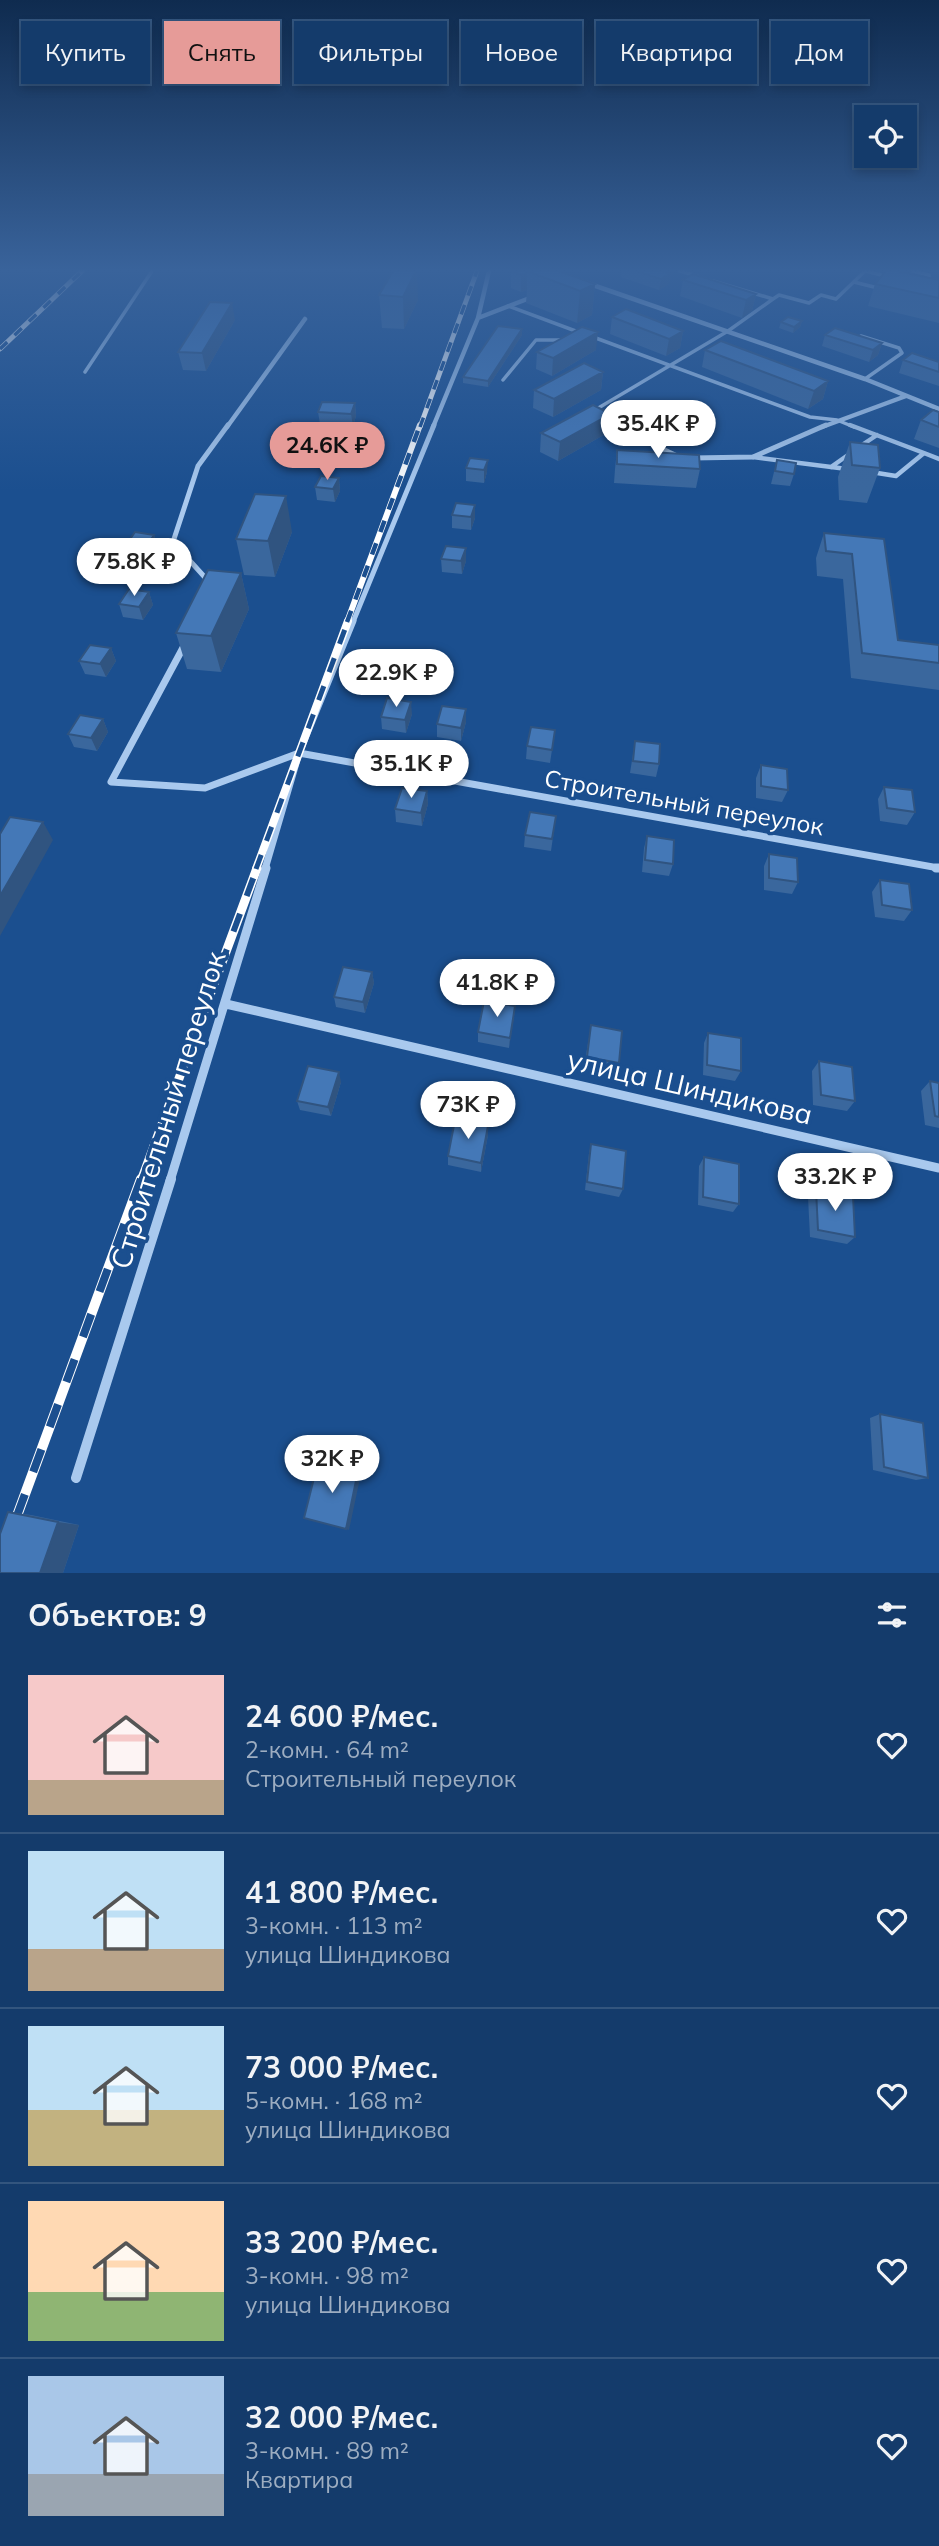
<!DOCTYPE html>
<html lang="ru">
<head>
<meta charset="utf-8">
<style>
	:root { --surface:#143b6b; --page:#1d4271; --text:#f1f3f6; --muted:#9dadc1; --line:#33557e; --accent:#e69b98 }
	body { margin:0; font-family:Mulish,sans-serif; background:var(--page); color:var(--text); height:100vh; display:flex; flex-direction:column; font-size:26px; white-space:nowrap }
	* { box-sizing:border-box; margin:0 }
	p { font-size:23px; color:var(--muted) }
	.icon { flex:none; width:38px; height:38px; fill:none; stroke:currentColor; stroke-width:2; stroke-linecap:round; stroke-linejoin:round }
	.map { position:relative; height:1573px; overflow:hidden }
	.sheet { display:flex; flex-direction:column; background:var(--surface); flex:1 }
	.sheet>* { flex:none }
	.top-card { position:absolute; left:21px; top:21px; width:898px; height:63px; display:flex; gap:14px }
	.fabs { position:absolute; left:854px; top:105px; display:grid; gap:14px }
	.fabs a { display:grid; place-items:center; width:63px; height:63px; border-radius:0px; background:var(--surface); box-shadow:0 4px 10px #0003,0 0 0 2px var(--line); font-size:35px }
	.price { position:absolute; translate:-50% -60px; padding:0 16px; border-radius:24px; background:#fff; color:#222; font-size:23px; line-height:46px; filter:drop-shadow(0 2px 4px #0008) }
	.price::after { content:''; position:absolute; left:50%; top:42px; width:21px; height:16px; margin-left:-10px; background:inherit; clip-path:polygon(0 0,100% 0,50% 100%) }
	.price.selected { background:var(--accent); color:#111 }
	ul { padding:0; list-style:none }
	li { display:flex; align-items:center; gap:21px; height:175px; padding:0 28px }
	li+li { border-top:2px solid var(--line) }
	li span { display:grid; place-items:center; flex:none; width:196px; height:140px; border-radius:0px; color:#555 }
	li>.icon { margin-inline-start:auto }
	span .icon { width:84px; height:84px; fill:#fffc; stroke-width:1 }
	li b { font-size:30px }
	h2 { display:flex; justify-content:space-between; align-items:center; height:84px; padding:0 28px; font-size:30px }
	.pill { padding:0 24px; border-radius:0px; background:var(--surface); box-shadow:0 4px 10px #0003,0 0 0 2px var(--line); font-size:24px; line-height:63px }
	.pill.selected { background:var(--accent); color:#111 }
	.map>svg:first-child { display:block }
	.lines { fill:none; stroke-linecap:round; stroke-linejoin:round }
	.service-far1 { stroke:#a9c9ee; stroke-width:3.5 }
	.service { stroke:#a9c9ee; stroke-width:4.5 }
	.minor-far4 { stroke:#a9c9ee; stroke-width:4.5 }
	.minor-far3 { stroke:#a9c9ee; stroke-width:5 }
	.minor-far2 { stroke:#a9c9ee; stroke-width:7 }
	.minor-far1 { stroke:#a9c9ee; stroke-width:9 }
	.minor { stroke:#a9c9ee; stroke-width:10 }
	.rail-far4-casing { stroke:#fff; stroke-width:5 }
	.rail-far3-casing { stroke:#fff; stroke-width:6 }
	.rail-far2-casing { stroke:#fff; stroke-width:8 }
	.rail-far1-casing { stroke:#fff; stroke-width:9 }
	.rail-casing { stroke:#fff; stroke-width:10 }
	.rail-far4 { stroke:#1b4f8f; stroke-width:3.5; stroke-dasharray:10; stroke-linecap:butt }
	.rail-far3 { stroke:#1b4f8f; stroke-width:4.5; stroke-dasharray:12; stroke-linecap:butt }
	.rail-far2 { stroke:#1b4f8f; stroke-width:5; stroke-dasharray:15; stroke-linecap:butt }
	.rail-far1 { stroke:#1b4f8f; stroke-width:6; stroke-dasharray:19; stroke-linecap:butt }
	.rail { stroke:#1b4f8f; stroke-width:8; stroke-dasharray:24; stroke-linecap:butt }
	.wall { fill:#3a679d }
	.shaded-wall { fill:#305480 }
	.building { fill:#4478b7; stroke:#305480; stroke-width:2 }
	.labels { text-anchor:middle; stroke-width:7; stroke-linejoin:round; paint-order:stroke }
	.street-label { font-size:24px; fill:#fff; stroke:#1b4f8f }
	.near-street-label { font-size:28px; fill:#fff; stroke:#1b4f8f }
</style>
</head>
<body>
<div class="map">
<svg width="939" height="1573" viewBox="0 0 939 1573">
	<rect width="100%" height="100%" fill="#1b4f8f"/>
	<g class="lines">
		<!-- service-far1 -->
		<path class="service-far1" d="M680 271 697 276
			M866 271 889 277
			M912 271 929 275V282
			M854 282 878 288
			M773 299 779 295 809 303 821 295 836 299 865 271
			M508 306 581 333
			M861 336 899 348 902 353 865 379
			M593 337 810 417 837 420 854 427
			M85 372 152 271
			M503 380 536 340H562
			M595 410 728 331 773 299 713 281"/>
		<!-- service -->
		<path class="service" d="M850 425 924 453
			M859 447 877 435
			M753 457 847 469
			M831 467 848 455
			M871 472 896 476 924 453 939 459"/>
		<!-- minor-far4 -->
		<path class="minor-far4" d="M587 283 865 379 939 409
			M478 318 535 296
			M603 420 617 427
			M227 427 305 319
			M433 427 478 318 489 271
			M822 427 906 396"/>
		<!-- minor-far3 -->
		<path class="minor-far3" d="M613 425 677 456
			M692 458 753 457 826 425
			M210 583 173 542 198 466 228 425
			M353 622 434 425"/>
		<!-- minor-far2 -->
		<path class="minor-far2" d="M185 644 111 782 205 788 299 753 939 868
			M265 869 299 753 353 621"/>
		<!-- minor-far1 -->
		<path class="minor-far1" d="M936 868H939
			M226 1004 939 1168
			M170 1181 266 868"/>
		<!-- minor -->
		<path class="minor" d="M76 1478 171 1179"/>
		<defs>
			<path id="rail-far4" d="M0 349 82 271
				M420 427 477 271"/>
			<path id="rail-far3" d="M347 622 420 425"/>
			<path id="rail-far2" d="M256 869 348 621"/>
			<path id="rail-far1" d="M141 1181 257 868"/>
			<path id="rail" d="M0 1562 141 1179"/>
		</defs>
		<!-- rail-far4 casing -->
		<use href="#rail-far4" class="rail-far4-casing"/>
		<!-- rail-far3 casing -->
		<use href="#rail-far3" class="rail-far3-casing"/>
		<!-- rail-far2 casing -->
		<use href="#rail-far2" class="rail-far2-casing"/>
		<!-- rail-far1 casing -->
		<use href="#rail-far1" class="rail-far1-casing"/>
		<!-- rail casing -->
		<use href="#rail" class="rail-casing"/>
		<!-- rail-far4 -->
		<use href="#rail-far4" class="rail-far4"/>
		<!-- rail-far3 -->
		<use href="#rail-far3" class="rail-far3"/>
		<!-- rail-far2 -->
		<use href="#rail-far2" class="rail-far2"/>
		<!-- rail-far1 -->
		<use href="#rail-far1" class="rail-far1"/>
		<!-- rail -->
		<use href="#rail" class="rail"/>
	</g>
	<!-- wall -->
	<path class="wall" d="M393 271 418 300 404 329 382 328 379 295Z
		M511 271H559L595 284 592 315 577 323 526 303 527 290 521 292 511 288Z
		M622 271H662L669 284 659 290 621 277Z
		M683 280 756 294 752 311 742 318 680 296Z
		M939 280V323L868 306 875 284Z
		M612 317 683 331 680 348 666 356 610 334Z
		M235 320 206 371 183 370 178 352Z
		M802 321 800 327 793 333 779 328 781 322Z
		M522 329V335L488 387 463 383V377Z
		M825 335 882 343 878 355 869 362 822 346Z
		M596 350 552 376 536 369 537 352Z
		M705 350 828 381 823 399 808 409 702 367Z
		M903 360 939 362V386L899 373Z
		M603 372 601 390 553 417 533 408 534 390Z
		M355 403 356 416 353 426 320 424 318 412Z
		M939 412V448L914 439 921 420Z
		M609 432 558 461 540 452 541 433Z
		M353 437 354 449 350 461 316 459 314 446Z
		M850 442 880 468 867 503 839 500 838 477Z
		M617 450 700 469 696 488 614 483 615 469Z
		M470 458 487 472 484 483 466 481V468Z
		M777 460 794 474 790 486 771 484Z
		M339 478 340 491 335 502 317 500 315 487Z
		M475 505V518L471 530 452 528V515Z
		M292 532 275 577 244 575 236 539Z
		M824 533 884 539 898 640 939 645V690L851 678 843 579 817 576 816 558Z
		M154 535 158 548 149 561 130 558 126 545Z
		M441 559 466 561 462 574 442 572Z
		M241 573 249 609 221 672 187 669 176 633Z
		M149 592 153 605 143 620 123 617 119 604Z
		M111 648 116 661 106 677 85 674 79 661Z
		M466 709V722L461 741 437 737V724Z
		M412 714 406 733 382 729 381 717Z
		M103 719 108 732 97 751 74 747 68 734Z
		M555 730 550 763 526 759 527 746Z
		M635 741 659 764 656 777 630 773Z
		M761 765 788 790 782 802 756 798V778Z
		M884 787 915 812 907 825 880 821 878 799Z
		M427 791 428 804 422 826 396 822 395 809Z
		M556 816 551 851 524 847 525 835Z
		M647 836 673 864 669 876 642 872 644 848Z
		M769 854 798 882 792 894 764 890V866Z
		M880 880 912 910 904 921 875 917 872 892Z
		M372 972 374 983 365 1013 336 1007 334 997Z
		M515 1006 509 1048 478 1042V1032Z
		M591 1025 619 1063 616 1073 584 1067Z
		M708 1033 741 1071 735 1081 703 1075 704 1043Z
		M819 1061 855 1101 847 1111 813 1105 812 1071Z
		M930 1081 939 1083V1128L925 1125 921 1091Z
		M341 1082 331 1116 300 1110 297 1101Z
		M488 1126V1135L481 1172 448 1165V1156Z
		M591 1144 623 1189 619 1197 585 1190 589 1153Z
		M704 1157 739 1204 733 1212 698 1205 699 1166Z
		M816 1189 855 1237 847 1244 810 1237 808 1197Z
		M880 1414 928 1478 916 1480 873 1470 870 1418Z
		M8 1512 31 1515 79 1525 63 1573Z"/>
	<!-- shaded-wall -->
	<path class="shaded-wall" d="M416 271H417L418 300 404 329 403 297Z
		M527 273V290L521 292V275Z
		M671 273 669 284 659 290 661 279Z
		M595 284 592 315 577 323 580 291Z
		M756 294 752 311 742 318 746 300Z
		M232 303 235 320 206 371 202 353Z
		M802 321 800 327 793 333 794 327Z
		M522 329V335L488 387V381Z
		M683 331 680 348 666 356 669 339Z
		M598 332 596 350 552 376 553 358Z
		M882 343 878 355 869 362 873 350Z
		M603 372 601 390 553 417 554 399Z
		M828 381 823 399 808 409 814 391Z
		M355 403 356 416 353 426 351 414Z
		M611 414 609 432 558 461 560 442Z
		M353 437 354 449 350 461 349 448Z
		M488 460 487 472 484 483V470Z
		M339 478 340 491 335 502 333 489Z
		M286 496 292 532 275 577 268 541Z
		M475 505V518L471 530V517Z
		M154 535 158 548 149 561 145 548Z
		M466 548V561L462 574 461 561Z
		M241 573 249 609 221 672 211 636Z
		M149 592 153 605 143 620 139 607Z
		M111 648 116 661 106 677 100 664Z
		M411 702 412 714 406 733 405 720Z
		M466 709V722L461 741V728Z
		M103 719 108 732 97 751 91 738Z
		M427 791 428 804 422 826 421 813Z
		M43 822 53 840 0 936V896Z
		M372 972 374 983 365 1013 363 1002Z
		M515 1006 514 1017 509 1048 510 1038Z
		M339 1072 341 1082 331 1116 328 1107Z
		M488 1126V1135L481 1172V1163Z
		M358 1471 361 1474 349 1530 346 1529Z
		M58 1522 79 1525 63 1573H40Z"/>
	<!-- building -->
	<path class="building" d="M393 271H416L403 297 379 295Z
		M511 271H529L527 273 521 275Z
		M527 271H559L595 284 580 291Z
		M636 271H662L671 273 661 279Z
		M886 271H897L939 280V298L875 284Z
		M693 274 756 294 746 300 683 280Z
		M210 302 232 303 202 353 178 352Z
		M626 309 683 331 669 339 612 317Z
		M788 317 802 321 794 327 781 322Z
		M498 326 522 329 488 381 463 377Z
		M582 327 598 332 553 358 537 352Z
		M835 328 882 343 873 350 825 335Z
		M721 341 828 381 814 391 705 350Z
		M912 353 939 362V372L903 360Z
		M584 363 603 372 554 399 534 390Z
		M322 402 355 403 351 414 318 412Z
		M593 405 611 414 560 442 541 433Z
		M933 410 939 412V427L921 420Z
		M319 435 353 437 349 448 314 446Z
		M850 442 878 445 880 468 852 465Z
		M617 450 699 455 700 469 617 464Z
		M470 458 488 460 484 470 466 468Z
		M777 460 796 463 794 474 775 471Z
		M321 476 339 478 333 489 315 487Z
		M255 494 286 496 268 541 236 539Z
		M456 503 475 505 471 517 452 515Z
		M135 532 154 535 145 548 126 545Z
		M824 533 884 539 898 640 939 645V663L862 653 852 554 826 551Z
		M446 546 466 548 461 561 441 559Z
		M208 570 241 573 211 636 176 633Z
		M129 589 149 592 139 607 119 604Z
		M90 645 111 648 100 664 79 661Z
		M387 698 411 702 405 720 381 717Z
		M442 706 466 709 461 728 437 724Z
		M80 715 103 719 91 738 68 734Z
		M531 727 555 730 552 750 527 746Z
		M635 741 660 744 659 764 633 761Z
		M761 765 787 769 788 790 761 786Z
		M884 787 912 790 915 812 887 808Z
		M402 788 427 791 421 813 395 809Z
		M530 812 556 816 552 839 525 835Z
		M10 817 43 822 0 896V834Z
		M647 836 674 840 673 864 645 860Z
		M769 854 797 858 798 882 769 878Z
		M880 880 909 884 912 910 882 905Z
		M343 967 372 972 363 1002 334 997Z
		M484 1001 515 1006 510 1038 478 1032Z
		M591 1025 622 1031 619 1063 587 1057Z
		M708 1033 741 1038V1071L707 1065Z
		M819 1061 852 1067 855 1101 821 1095Z
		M308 1066 339 1072 328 1107 297 1101Z
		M930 1081 939 1083V1117L935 1116Z
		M455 1120 488 1126 481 1163 448 1156Z
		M591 1144 626 1151 623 1189 587 1182Z
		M704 1157 739 1164V1204L703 1197Z
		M816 1189 853 1196 855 1237 818 1230Z
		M880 1414 923 1423 928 1478 884 1467Z
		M318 1462 358 1471 346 1529 304 1518Z
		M8 1512 58 1522 40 1573H0V1534Z"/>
	<!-- sky -->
	<linearGradient id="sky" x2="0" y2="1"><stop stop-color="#0f2b4f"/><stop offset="0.55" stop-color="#39639b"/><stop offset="1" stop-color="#39639b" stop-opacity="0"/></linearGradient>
	<rect width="939" height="491" fill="url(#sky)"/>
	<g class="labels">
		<!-- street labels -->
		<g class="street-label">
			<text transform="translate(684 803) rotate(10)" y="8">Строительный переулок</text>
		</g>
		<!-- near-street labels -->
		<g class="near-street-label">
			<text transform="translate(690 1087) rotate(13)" y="10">улица Шиндикова</text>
			<text transform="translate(168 1110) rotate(-73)" y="10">Строительный переулок</text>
		</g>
	</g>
</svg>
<div class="fabs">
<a><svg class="icon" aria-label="locate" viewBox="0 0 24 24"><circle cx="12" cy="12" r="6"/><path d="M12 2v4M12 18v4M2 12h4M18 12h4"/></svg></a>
</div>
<b class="price" style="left:658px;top:460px">35.4K ₽</b>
<b class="price selected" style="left:327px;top:482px">24.6K ₽</b>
<b class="price" style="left:134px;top:598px">75.8K ₽</b>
<b class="price" style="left:396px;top:709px">22.9K ₽</b>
<b class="price" style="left:411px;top:800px">35.1K ₽</b>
<b class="price" style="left:497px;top:1019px">41.8K ₽</b>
<b class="price" style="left:468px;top:1141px">73K ₽</b>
<b class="price" style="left:835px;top:1213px">33.2K ₽</b>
<b class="price" style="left:332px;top:1495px">32K ₽</b>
<div class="top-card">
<a class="pill">Купить</a>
<a class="pill selected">Снять</a>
<a class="pill">Фильтры</a>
<a class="pill">Новое</a>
<a class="pill">Квартира</a>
<a class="pill">Дом</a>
</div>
</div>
<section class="sheet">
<h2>Объектов: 9<svg class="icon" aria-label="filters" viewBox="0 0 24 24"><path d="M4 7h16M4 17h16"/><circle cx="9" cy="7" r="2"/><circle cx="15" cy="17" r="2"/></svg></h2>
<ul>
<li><span style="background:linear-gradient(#f6c9c9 75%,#b9a48a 0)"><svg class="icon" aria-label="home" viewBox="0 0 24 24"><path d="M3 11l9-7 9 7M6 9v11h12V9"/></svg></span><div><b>24 600 ₽/мес.</b><p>2-комн. · 64 m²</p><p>Строительный переулок</p></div><svg class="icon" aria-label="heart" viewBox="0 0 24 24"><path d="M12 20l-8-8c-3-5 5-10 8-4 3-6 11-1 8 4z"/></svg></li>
<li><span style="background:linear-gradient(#bfe0f5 70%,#b9a48a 0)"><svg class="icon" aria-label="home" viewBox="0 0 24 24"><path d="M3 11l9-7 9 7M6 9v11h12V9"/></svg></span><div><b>41 800 ₽/мес.</b><p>3-комн. · 113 m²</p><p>улица Шиндикова</p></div><svg class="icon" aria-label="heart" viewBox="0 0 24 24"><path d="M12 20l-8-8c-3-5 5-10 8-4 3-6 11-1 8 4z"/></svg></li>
<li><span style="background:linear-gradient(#bfe0f5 60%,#c2b280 0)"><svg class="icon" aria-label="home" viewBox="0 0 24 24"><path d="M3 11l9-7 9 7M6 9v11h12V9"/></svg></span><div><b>73 000 ₽/мес.</b><p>5-комн. · 168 m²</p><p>улица Шиндикова</p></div><svg class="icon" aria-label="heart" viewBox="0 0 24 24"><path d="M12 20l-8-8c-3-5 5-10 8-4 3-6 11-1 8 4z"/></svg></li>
<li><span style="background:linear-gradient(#ffd9b3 65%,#8fb573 0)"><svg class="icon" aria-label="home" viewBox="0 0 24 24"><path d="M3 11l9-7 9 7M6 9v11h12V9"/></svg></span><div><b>33 200 ₽/мес.</b><p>3-комн. · 98 m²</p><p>улица Шиндикова</p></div><svg class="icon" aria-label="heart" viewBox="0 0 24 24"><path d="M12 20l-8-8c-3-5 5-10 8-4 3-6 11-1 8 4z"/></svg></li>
<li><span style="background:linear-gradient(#a9c7e8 70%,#9aa5b1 0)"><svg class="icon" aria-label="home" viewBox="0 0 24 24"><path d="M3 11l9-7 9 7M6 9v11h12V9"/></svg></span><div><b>32 000 ₽/мес.</b><p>3-комн. · 89 m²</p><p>Квартира</p></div><svg class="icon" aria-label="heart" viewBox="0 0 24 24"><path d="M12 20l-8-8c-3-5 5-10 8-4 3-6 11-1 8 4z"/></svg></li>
</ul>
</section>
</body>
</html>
